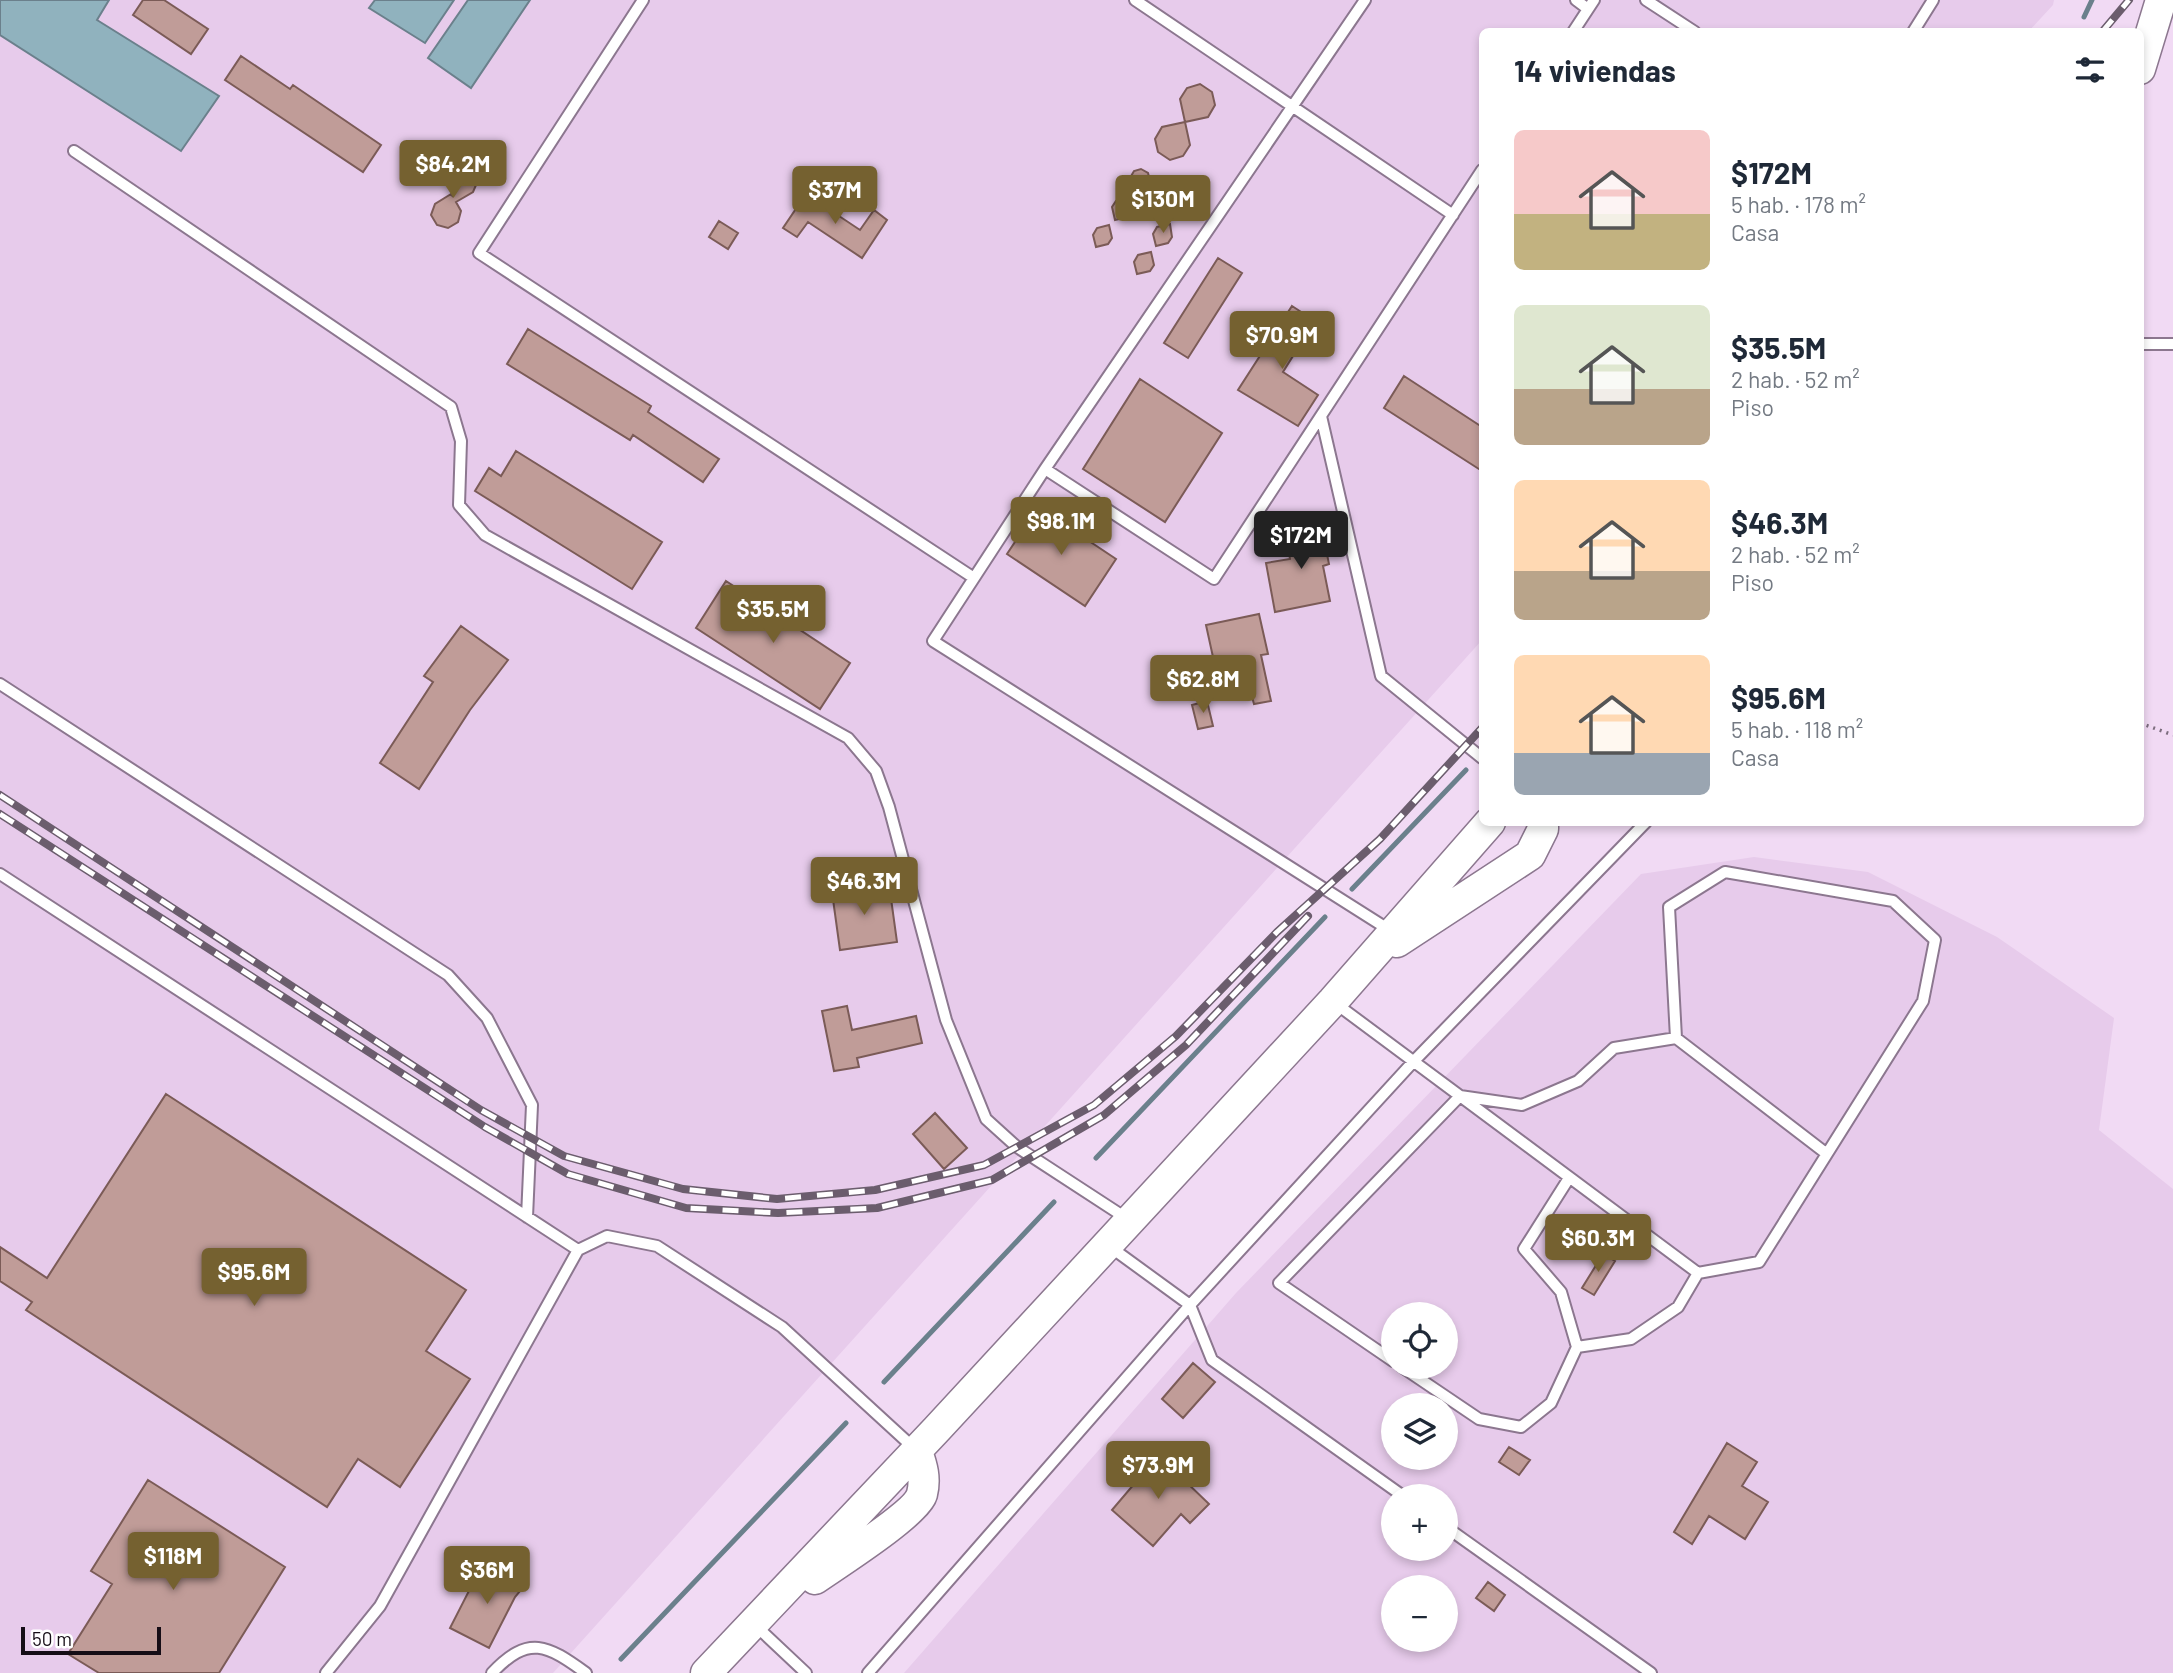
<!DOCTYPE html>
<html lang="es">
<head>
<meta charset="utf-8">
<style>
	:root { --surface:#fff; --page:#f2f2f3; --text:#1f2937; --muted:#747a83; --accent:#756130 }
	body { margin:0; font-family:Barlow,sans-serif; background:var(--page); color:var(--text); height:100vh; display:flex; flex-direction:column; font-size:26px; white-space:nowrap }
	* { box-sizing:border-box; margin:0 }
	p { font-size:23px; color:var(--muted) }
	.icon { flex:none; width:38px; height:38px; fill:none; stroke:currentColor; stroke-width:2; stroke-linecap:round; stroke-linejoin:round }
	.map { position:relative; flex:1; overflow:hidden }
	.sheet { position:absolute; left:1479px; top:28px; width:665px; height:798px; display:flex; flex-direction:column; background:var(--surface); border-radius:10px; box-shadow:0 4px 10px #0003 }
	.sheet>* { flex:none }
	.tools { position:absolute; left:1381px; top:1302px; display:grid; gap:14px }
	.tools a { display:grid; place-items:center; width:77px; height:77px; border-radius:50%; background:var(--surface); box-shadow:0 4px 10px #0003; font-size:35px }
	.scale { position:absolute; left:21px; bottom:18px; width:140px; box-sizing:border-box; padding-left:7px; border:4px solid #150d16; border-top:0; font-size:19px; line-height:24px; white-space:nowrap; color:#150d16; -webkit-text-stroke:5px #fff; paint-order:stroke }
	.price { position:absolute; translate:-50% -60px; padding:0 16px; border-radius:7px; background:var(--accent); color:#fff; font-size:23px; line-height:46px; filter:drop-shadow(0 2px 4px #0008) }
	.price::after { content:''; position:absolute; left:50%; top:42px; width:21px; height:16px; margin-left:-10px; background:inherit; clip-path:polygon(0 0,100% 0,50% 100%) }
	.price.active { background:#222; color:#fff }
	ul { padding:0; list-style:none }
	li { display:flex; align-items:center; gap:21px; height:175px; padding:0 35px }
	li span { display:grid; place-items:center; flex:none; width:196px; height:140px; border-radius:10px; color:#555 }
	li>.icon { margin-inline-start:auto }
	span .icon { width:84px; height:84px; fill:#fffc; stroke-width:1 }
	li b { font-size:30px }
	h2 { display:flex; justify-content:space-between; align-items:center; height:84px; padding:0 35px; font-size:30px }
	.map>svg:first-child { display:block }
	.built { fill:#e7cbeb; fill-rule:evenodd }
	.water { fill:#90b2be; stroke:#6b808c; stroke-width:2 }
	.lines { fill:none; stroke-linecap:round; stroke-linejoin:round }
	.stream { stroke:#6b808c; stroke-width:5 }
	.building { fill:#c09c98; stroke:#7b5b57; stroke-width:2 }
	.lane-casing { stroke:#8c778f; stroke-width:14 }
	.secondary-casing { stroke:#8c778f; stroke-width:33 }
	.path { stroke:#7c6d7e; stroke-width:3.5; stroke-dasharray:2 5; stroke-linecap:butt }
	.lane { stroke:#fff; stroke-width:10 }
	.secondary { stroke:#fff; stroke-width:30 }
	.rail-casing { stroke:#6b5d6d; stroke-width:8 }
	.rail { stroke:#fff; stroke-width:5; stroke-dasharray:16; stroke-linecap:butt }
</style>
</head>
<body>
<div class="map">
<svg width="2173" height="1673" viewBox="0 0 2173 1673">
	<rect width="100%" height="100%" fill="#f1daf4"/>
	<!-- built -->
	<path class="built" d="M0 0H2054L2053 5 2029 31 1482 32V640L553 1673H0Z
		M1754 857 1868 872 1997 937 2114 1018 2099 1130 2173 1189V1673H904L1236 1293 1641 874ZM1393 1314H1446V1367H1393ZM1393 1405H1446V1458H1393ZM1393 1496H1446V1549H1393ZM1393 1587H1446V1640H1393Z"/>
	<!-- water -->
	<path class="water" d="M0 0H109L97 20 219 96 181 151 0 35Z
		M375 0H454L425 43 369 8Z
		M468 0H530L471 88 428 58Z"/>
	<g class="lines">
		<!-- stream -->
		<path class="stream" d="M2084 17 2092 0
			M1352 889 1466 770
			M1096 1158 1325 917
			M884 1382 1054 1202
			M621 1659 846 1423"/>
	</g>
	<!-- building -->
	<path class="building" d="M143 0H164L208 29 191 54 133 15Z
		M241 56 290 89 293 85 381 145 363 172 225 80Z
		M1200 84 1212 92 1215 105 1208 117 1185 122 1180 99 1187 88Z
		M1185 122 1190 145 1183 156 1170 160 1158 152 1155 139 1162 127Z
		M1141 169 1148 173 1150 181 1146 187 1133 190 1130 178 1134 171Z
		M460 171H468L476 185 473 192 456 202 461 211 458 222 448 228 437 225 431 215 435 204 451 194 453 197 450 183 453 175Z
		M806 194 860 230 874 210 887 220 862 258 808 222 797 237 783 228Z
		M1183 196 1190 200 1192 208 1188 214 1175 217 1172 205 1176 198Z
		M1128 198 1131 211 1127 217 1115 220 1112 207 1116 201Z
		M719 221 738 233 728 249 709 237Z
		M1170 224 1172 237 1168 243 1156 246 1153 234 1157 227Z
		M1109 225 1112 238 1108 244 1096 247 1093 235 1097 228Z
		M1151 252 1154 265 1150 271 1137 274 1134 262 1138 255Z
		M1218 258 1242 273 1188 358 1164 343Z
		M1292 306 1315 321 1283 372 1318 395 1298 426 1238 390Z
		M528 329 651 406 648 412 719 459 703 482 633 435 630 440 507 364Z
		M1404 376 1482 427V471L1384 408Z
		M1140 379 1222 433 1165 522 1083 469Z
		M516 451 662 542 632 589 475 491 489 468 501 476Z
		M1038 507 1116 559 1085 606 1007 554Z
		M1319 515 1329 564 1323 566 1330 601 1275 612 1266 563 1290 559 1288 547 1305 544 1299 519Z
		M726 581 850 663 820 709 696 628Z
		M1259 614 1268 654 1261 655 1271 701 1254 704 1251 693 1213 698 1204 659 1213 657 1206 625Z
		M461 626 508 660 470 710 419 789 380 763 433 682 424 676Z
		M1207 701 1213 726 1198 729 1192 705Z
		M889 884 897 942 840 950 832 892Z
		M847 1006 852 1030 916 1016 922 1043 857 1058 859 1067 834 1071 822 1011Z
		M166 1094 466 1290 426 1351 470 1379 400 1487 358 1459 327 1507 26 1310 32 1302 0 1281V1247L47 1278Z
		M935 1113 967 1148 944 1169 913 1134Z
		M1603 1254 1615 1261 1594 1295 1582 1288Z
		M1193 1363 1215 1382 1183 1418 1162 1399Z
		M1727 1443 1757 1462 1742 1486 1768 1502 1745 1539 1709 1516 1692 1544 1674 1532Z
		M1509 1447 1530 1460 1519 1475 1499 1462Z
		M1155 1452 1209 1504 1190 1523 1181 1514 1153 1546 1112 1510 1141 1476 1137 1471Z
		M148 1480 285 1567 219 1673H99L68 1654 112 1584 91 1571Z
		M491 1564 525 1585 515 1597 489 1648 450 1628 474 1581 478 1584Z
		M1488 1582 1505 1595 1494 1611 1476 1598Z"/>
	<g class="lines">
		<defs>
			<path id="lane" d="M643 0 479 253 974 578
				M1135 0 1453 215
				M1365 0 1045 469 933 641 1391 931
				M1576 0 1588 9
				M1646 0 1695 32
				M1573 32 1594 0
				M1913 32 1933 0
				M74 151 451 407 461 441 459 505 485 535 848 738 876 771 889 807 946 1020 986 1119 1017 1147 1129 1220
				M2140 344H2173
				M1321 416 1381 676 1482 758
				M1045 469 1214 579 1482 170
				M0 684 448 975 487 1018 532 1105 527 1217
				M0 874 578 1250
				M1335 1003 1698 1273 1759 1262 1923 1001 1935 940 1893 901 1725 872 1669 907 1676 1038
				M1109 1246 1190 1305 1212 1360 1403 1496
				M1577 1347 1631 1339 1678 1307 1698 1273
				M1393 1361 1279 1283 1460 1096 1522 1105 1578 1081 1614 1048 1676 1038 1827 1154
				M1402 1367 1479 1419 1521 1427 1551 1403 1577 1347 1561 1292 1524 1249 1569 1178
				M1446 1527 1651 1673
				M755 1625 806 1673
				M326 1673 380 1606 578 1250 607 1236 657 1246 782 1327 915 1449
				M492 1673C529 1634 547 1645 586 1673
				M868 1673 1190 1305 1413 1062 1646 822"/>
			<path id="secondary" d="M2140 69 2161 0
				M1397 942 1530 855 1543 829V822
				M815 1579C835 1565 917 1513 922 1494 926 1478 922 1466 917 1451
				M706 1673 936 1430 1333 1001 1490 822"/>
		</defs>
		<!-- lane casing -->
		<use href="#lane" class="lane-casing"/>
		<!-- secondary casing -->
		<use href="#secondary" class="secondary-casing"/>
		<!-- path -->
		<path class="path" d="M2140 723 2173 735"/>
		<!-- lane -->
		<use href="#lane" class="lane"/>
		<!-- secondary -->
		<use href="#secondary" class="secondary"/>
		<defs>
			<path id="rail" d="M2102 32 2129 0
				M0 795 481 1110 564 1156 683 1189 777 1199 875 1190 984 1165 1094 1105 1176 1036 1277 932 1380 839 1482 728
				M0 814 485 1127 568 1174 686 1208 778 1213 877 1208 992 1180 1104 1115 1186 1045 1308 916"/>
		</defs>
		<!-- rail casing -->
		<use href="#rail" class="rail-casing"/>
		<!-- rail -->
		<use href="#rail" class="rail"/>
	</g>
</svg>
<div class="tools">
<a><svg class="icon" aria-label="locate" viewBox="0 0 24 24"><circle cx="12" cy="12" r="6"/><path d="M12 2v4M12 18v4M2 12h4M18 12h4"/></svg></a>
<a><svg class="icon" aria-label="layers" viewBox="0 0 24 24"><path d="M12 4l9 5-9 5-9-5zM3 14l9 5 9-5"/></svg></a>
<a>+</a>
<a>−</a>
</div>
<div class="scale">50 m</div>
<b class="price" style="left:453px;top:200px">$84.2M</b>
<b class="price" style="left:835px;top:226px">$37M</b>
<b class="price" style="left:1163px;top:235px">$130M</b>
<b class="price" style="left:1282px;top:371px">$70.9M</b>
<b class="price" style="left:1061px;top:557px">$98.1M</b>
<b class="price active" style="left:1301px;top:571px">$172M</b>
<b class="price" style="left:773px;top:645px">$35.5M</b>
<b class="price" style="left:1203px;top:715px">$62.8M</b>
<b class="price" style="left:864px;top:917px">$46.3M</b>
<b class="price" style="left:1598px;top:1274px">$60.3M</b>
<b class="price" style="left:254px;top:1308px">$95.6M</b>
<b class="price" style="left:1158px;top:1501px">$73.9M</b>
<b class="price" style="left:173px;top:1592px">$118M</b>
<b class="price" style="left:487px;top:1606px">$36M</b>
<section class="sheet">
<h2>14 viviendas<svg class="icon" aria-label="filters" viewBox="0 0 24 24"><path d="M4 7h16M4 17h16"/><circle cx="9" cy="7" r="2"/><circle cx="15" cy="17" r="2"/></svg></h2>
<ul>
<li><span style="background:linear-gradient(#f6c9c9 60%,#c2b280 0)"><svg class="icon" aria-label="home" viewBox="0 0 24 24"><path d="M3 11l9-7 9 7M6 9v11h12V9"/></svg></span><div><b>$172M</b><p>5 hab. · 178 m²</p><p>Casa</p></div></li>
<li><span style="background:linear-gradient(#dfe7d0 60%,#b9a48a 0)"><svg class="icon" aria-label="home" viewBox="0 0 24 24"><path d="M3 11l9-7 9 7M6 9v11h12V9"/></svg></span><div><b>$35.5M</b><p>2 hab. · 52 m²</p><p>Piso</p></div></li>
<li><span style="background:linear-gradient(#ffd9b3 65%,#b9a48a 0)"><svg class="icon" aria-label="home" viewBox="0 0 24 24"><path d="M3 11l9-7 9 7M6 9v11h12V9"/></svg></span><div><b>$46.3M</b><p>2 hab. · 52 m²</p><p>Piso</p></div></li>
<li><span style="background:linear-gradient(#ffd9b3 70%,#9aa5b1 0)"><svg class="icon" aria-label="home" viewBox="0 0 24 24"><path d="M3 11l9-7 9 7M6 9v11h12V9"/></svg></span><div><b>$95.6M</b><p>5 hab. · 118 m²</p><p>Casa</p></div></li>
</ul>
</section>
</div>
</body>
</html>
